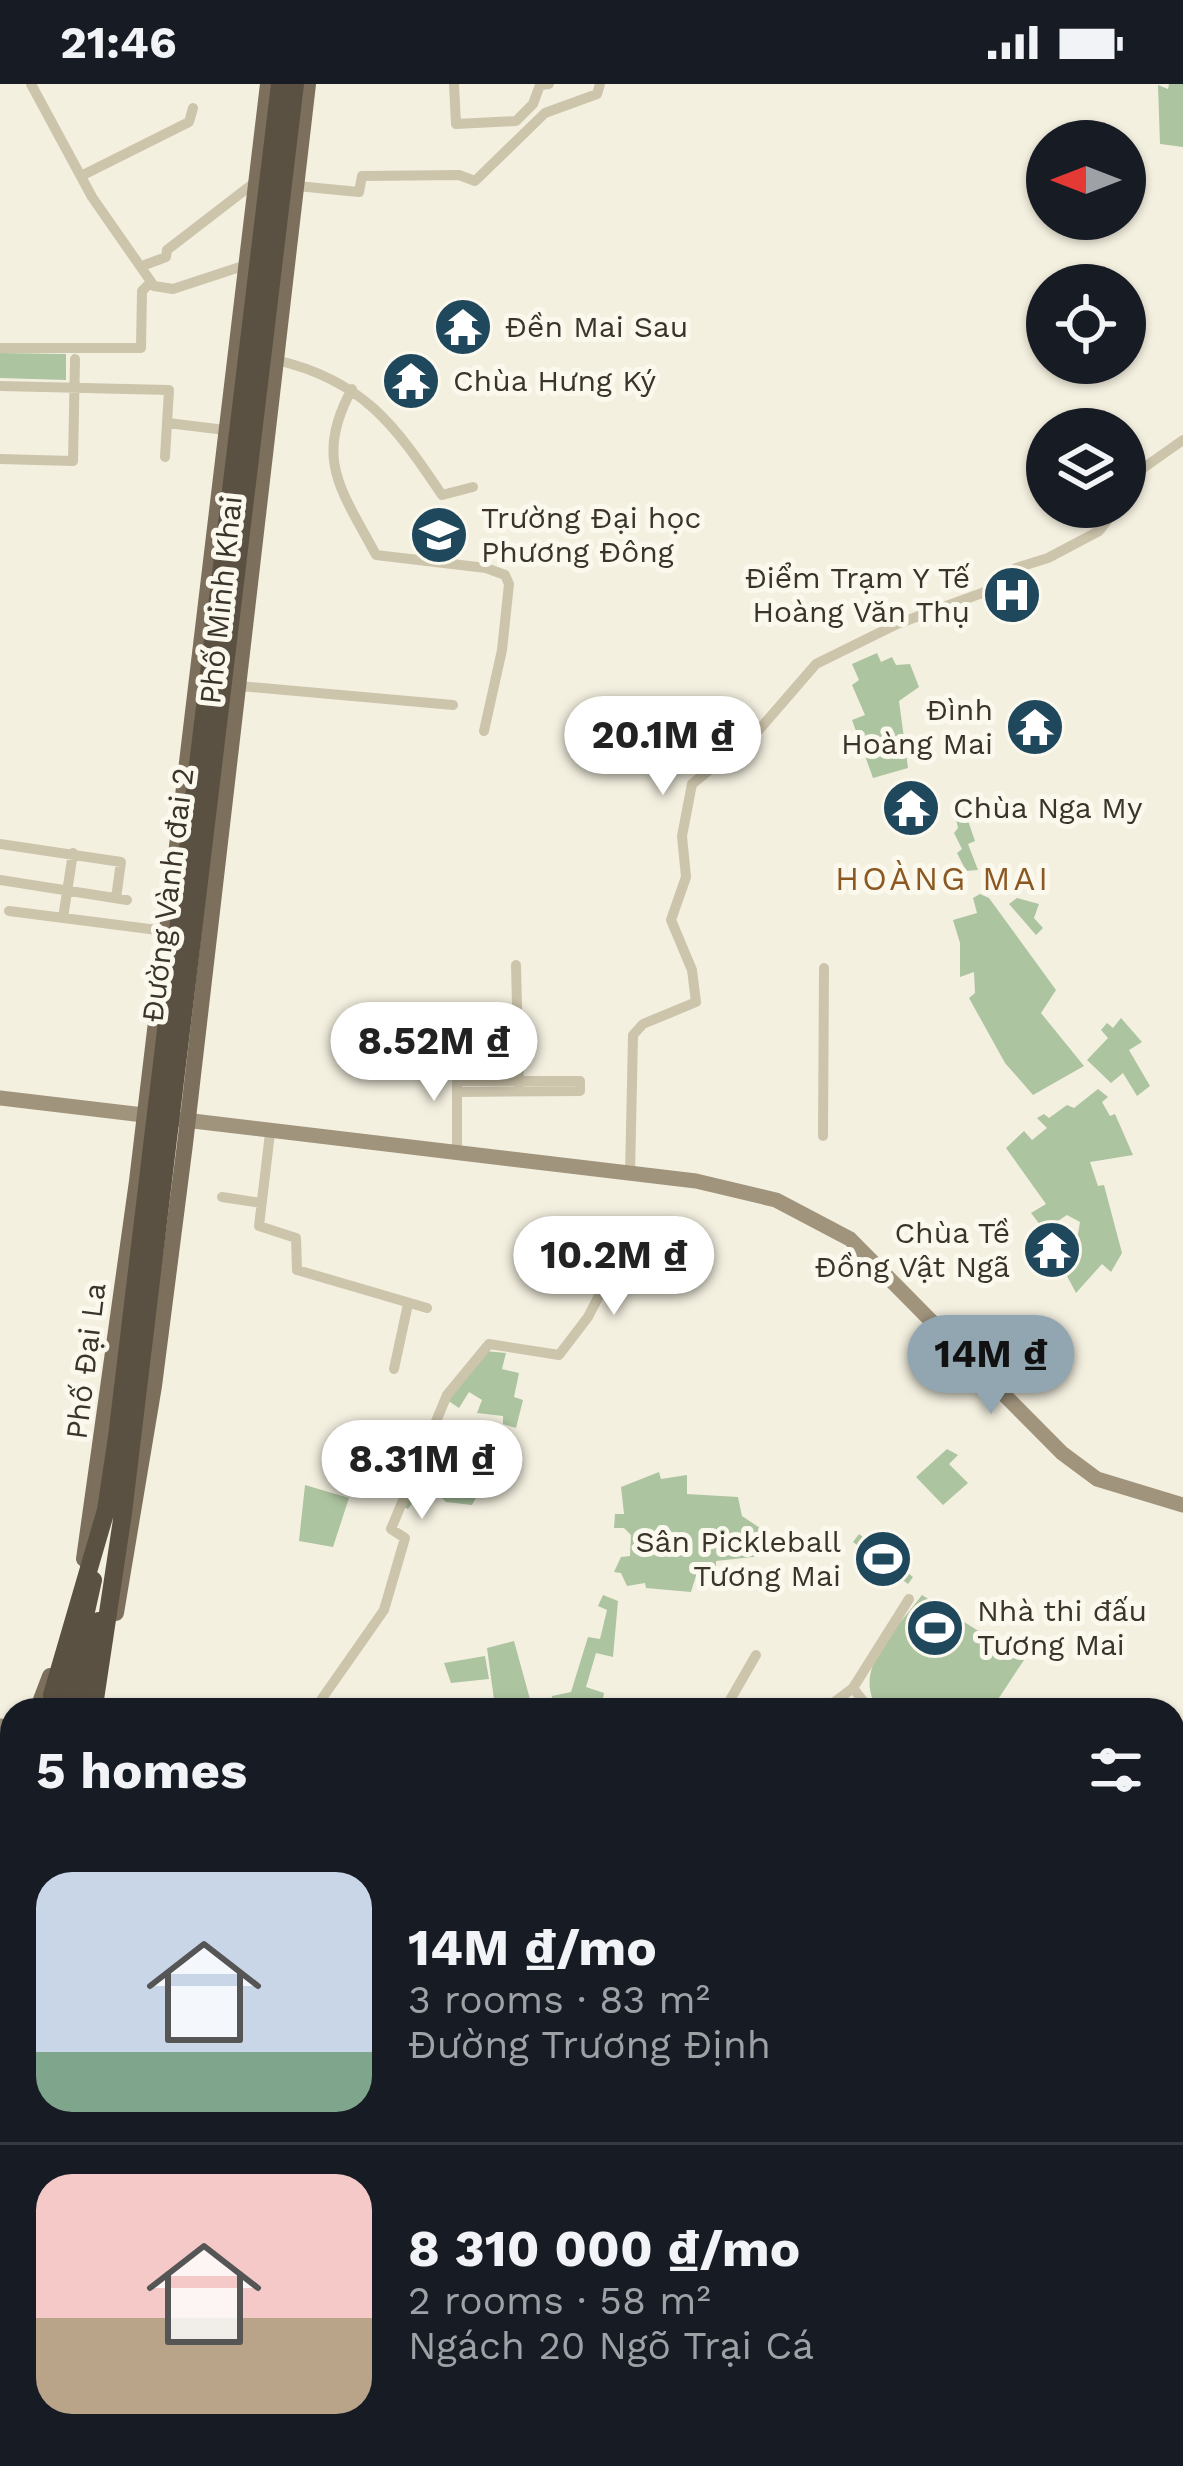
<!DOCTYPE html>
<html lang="en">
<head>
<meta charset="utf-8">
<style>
	:root { --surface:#171b24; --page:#242831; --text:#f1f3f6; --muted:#9ea1a6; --line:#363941; --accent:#92a6b1 }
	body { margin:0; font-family:"Work Sans",sans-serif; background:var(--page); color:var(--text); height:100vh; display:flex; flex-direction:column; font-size:45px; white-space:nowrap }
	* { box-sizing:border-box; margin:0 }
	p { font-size:39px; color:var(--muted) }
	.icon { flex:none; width:66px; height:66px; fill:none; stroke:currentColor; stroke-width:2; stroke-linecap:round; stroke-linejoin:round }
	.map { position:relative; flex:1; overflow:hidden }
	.details { position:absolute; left:0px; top:1614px; width:1185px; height:768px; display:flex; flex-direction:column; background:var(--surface); border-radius:36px 36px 0 0; box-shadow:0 3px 9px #0004 }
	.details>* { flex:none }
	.needle { width:78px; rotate:270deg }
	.tools { position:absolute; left:1026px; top:36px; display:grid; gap:24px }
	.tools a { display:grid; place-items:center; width:120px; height:120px; border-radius:50%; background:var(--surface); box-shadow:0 3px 9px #0004; font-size:60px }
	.price { position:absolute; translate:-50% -102px; padding:0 27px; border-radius:42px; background:#fff; color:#222; font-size:39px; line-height:78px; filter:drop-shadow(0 3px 6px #0008) }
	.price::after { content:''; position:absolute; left:50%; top:72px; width:36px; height:27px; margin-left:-18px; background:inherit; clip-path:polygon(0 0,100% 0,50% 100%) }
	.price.current { background:var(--accent); color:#111 }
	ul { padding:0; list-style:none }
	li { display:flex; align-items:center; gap:36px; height:300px; padding:0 36px }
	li+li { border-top:3px solid var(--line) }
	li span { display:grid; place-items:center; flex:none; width:336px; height:240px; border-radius:36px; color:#555 }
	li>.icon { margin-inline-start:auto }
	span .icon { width:144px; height:144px; fill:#fffc; stroke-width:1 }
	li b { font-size:51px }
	h2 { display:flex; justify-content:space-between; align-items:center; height:144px; padding:0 36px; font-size:51px }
	.status { display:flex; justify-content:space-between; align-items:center; height:84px; padding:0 60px; background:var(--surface); direction:ltr }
	.status svg { height:33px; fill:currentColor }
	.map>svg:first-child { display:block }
	.green { fill:#adc4a0 }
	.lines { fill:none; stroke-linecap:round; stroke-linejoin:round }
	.street { stroke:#cdc4ac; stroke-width:10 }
	.secondary { stroke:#a1947d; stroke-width:15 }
	.primary { stroke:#7c705c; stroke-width:16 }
	.highway { stroke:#5b5142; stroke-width:18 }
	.rail { stroke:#3b342b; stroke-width:3; stroke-dasharray:3 9; stroke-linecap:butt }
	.highway-bridge { stroke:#5b5142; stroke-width:18 }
	.labels { text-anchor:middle; stroke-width:10; stroke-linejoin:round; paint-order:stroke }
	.poi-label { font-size:30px; fill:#3b342b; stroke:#fbf8ed; text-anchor:start }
	.street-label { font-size:30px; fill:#3b342b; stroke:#fbf8ed }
	.neighbourhood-label { font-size:33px; letter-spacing:3px; fill:#8b5822; stroke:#fbf8ed }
</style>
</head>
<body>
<div class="status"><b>21:46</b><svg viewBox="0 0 49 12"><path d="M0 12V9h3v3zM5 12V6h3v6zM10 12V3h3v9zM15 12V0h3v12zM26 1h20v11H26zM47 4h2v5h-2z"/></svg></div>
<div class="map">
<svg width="1183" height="2382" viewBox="0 0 1183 2382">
	<rect width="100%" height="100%" fill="#f4f0e0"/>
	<!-- green -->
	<path class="green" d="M1169 0H1183V63L1160 60 1158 1 1168 5Z
		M0 269 66 270V296L0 294Z
		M877 569 881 578 892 573 896 581 910 580 919 603 899 617 908 684 873 694 852 636 865 631 852 601 859 596 852 580Z
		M953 721 956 731 965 728 975 757 968 760 978 786 966 787 957 769 962 765 954 749 958 744Z
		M980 810 989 814 1056 906 1041 929 1084 982 1033 1011 1005 979 969 914 975 909 974 888 960 893V859L953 836 977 829 973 814Z
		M1017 814 1039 820 1034 834 1043 844 1036 851 1009 820Z
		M1121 934 1142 958 1129 966 1150 1002 1137 1012 1123 989 1111 999 1087 976 1108 954 1101 946 1107 939 1113 944Z
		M1098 1005 1108 1013 1102 1018 1110 1032 1115 1030 1133 1071 1090 1078 1098 1102 1104 1101 1122 1169 1111 1188 1102 1180 1076 1209 1058 1175 1077 1156 1080 1138 1067 1131 1044 1146 1031 1129 1046 1120 1006 1064 1024 1047 1032 1056 1047 1044 1037 1034 1044 1030 1049 1034 1067 1021 1074 1024Z
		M485 1267 506 1269 502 1285 519 1289 514 1313 523 1316 516 1344 503 1340V1332L477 1329 482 1316 469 1308 459 1324 447 1316Z
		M438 1340 466 1352 470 1344 487 1350 485 1358 490 1360 480 1381 497 1384 495 1399 480 1406 472 1421 446 1418 435 1408 430 1414H416L408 1425 402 1422Z
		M947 1365 958 1371 949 1380 968 1399 943 1421 916 1393Z
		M659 1388 661 1395 687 1391V1410L738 1413 742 1432 778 1456 771 1471 716 1477V1483L700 1479 691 1508 646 1504 645 1499 627 1502 621 1489 614 1488 621 1473 630 1472 631 1451 624 1444H614L615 1430H624L621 1403Z
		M305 1401 349 1414 333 1463 299 1457Z
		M859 1450 913 1493 908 1500 853 1458Z
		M603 1511 618 1517 613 1573 596 1569 586 1603 604 1609 601 1626H550L552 1612 571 1608 588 1553 600 1555 607 1526 598 1522Z
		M922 1511 1024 1576 991 1626H879C849 1586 898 1544 922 1511Z
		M514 1557 533 1626 495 1623 487 1564Z
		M485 1572 489 1595 451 1599 444 1579Z"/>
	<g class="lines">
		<!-- street -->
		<path class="street" d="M31 0 92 113 154 202 173 205 246 181
			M454 0 456 40 516 37 533 20 540 1 549 0
			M81 92 189 38 193 24
			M297 102 359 108 362 92 459 91 475 97 545 29 597 10 600 0
			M142 182 166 173 167 166 254 99
			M0 264H141L142 207 151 198
			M276 276C363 296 395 341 442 411L473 403
			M0 302 169 306 165 373
			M352 305C313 375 342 407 376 471L486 484 505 491 509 500 502 566 484 647
			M168 339 225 346
			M0 375 73 377 75 275
			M1125 397 1183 356
			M239 602 453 621
			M0 760 121 778 116 814
			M0 796 127 816
			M9 827 165 847
			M63 834 73 769
			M516 881 519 1004
			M457 971V1069
			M457 997H580V1007L457 1008
			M270 1049 259 1142 296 1154 297 1186 427 1224
			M823 1052 824 884
			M630 1091 633 951 643 940 696 918 692 886 671 836 686 793 682 752 692 700 758 647 816 580 897 540 993 505 1016 484 1048 474 1099 447 1118 423
			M222 1113 261 1119
			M394 1285 408 1220
			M853 1604 870 1626
			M314 1626 384 1526 405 1454 391 1445 447 1311 489 1260 559 1271 588 1233 622 1167
			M742 1626 730 1616 756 1571
			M824 1626 853 1604 909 1515
			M1173 1895 1183 1889
			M155 2373 691 2378
			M704 2374 853 2376
			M976 2380 1052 2382"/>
		<!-- secondary -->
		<path class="secondary" d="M0 1014 152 1032
			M176 1035 696 1097 776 1116 850 1155 1062 1369 1097 1395 1183 1421
			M0 1642 12 1644
			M1173 1684 1183 1678
			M1173 1936 1183 1933
			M1173 2025 1183 2019
			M0 2101 12 2100"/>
		<!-- primary -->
		<path class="primary" d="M84 1475 137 1097 268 0
			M116 1529 154 1302 185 1060 308 0
			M37 1626 50 1592
			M0 1751 12 1707
			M0 1818 10 1779
			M0 1989 12 1946
			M0 2270 12 2286
			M0 2299 12 2301
			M0 2315H12
			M1182 2324 1183 2362
			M0 2332 12 2333
			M0 2345H12"/>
		<!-- highway -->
		<path class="highway" d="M64 1626 93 1496
			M77 1626 99 1537
			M0 1790 12 1749
			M0 1862 12 1817
			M0 1915 12 1869
			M0 1960 12 1920"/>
		<!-- rail -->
		<path class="rail" d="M0 2355H12
			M782 2370 1183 2377"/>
		<!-- highway-bridge -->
		<path class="highway-bridge" d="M52 1611 106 1426 117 1353 280 0
			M94 1622 123 1429 295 0"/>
	</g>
	<!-- icons -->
	<defs>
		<symbol id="temple-disc" viewBox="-11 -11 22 22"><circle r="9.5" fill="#1f485d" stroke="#fbf8ed"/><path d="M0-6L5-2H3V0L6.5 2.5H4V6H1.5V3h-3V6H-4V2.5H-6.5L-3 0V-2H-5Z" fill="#fff"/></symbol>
		<symbol id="university-disc" viewBox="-11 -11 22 22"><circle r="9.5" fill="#1f485d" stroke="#fbf8ed"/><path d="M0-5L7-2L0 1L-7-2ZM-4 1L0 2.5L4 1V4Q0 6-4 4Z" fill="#fff"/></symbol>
		<symbol id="hospital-disc" viewBox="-11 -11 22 22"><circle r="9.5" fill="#1f485d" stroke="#fbf8ed"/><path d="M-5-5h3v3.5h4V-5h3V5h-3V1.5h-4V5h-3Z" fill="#fff"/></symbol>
		<symbol id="stadium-disc" viewBox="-11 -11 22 22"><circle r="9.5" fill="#1f485d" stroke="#fbf8ed"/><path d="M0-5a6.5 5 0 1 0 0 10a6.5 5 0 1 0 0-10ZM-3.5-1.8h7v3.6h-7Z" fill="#fff"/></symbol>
	</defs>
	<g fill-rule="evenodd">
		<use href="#temple-disc" x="430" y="210" width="66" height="66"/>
		<use href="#temple-disc" x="378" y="264" width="66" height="66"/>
		<use href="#university-disc" x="406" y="418" width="66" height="66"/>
		<use href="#hospital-disc" x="979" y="478" width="66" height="66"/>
		<use href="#temple-disc" x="1002" y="610" width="66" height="66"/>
		<use href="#temple-disc" x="878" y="691" width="66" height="66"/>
		<use href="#temple-disc" x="1019" y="1133" width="66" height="66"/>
		<use href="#stadium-disc" x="850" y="1442" width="66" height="66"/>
		<use href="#stadium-disc" x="902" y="1511" width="66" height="66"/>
	</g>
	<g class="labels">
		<!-- poi labels -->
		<g class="poi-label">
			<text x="505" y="253">Đền Mai Sau</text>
			<text x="453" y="307">Chùa Hưng Ký</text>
			<text x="481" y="444">Trường Đại học<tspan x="481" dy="34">Phương Đông</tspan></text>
			<text x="970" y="504" text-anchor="end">Điểm Trạm Y Tế<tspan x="970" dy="34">Hoàng Văn Thụ</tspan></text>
			<text x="993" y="636" text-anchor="end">Đình<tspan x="993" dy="34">Hoàng Mai</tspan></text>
			<text x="953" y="734">Chùa Nga My</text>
			<text x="1010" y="1159" text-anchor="end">Chùa Tề<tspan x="1010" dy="34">Đồng Vật Ngã</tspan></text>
			<text x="841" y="1468" text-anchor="end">Sân Pickleball<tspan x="841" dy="34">Tương Mai</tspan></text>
			<text x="977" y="1537">Nhà thi đấu<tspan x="977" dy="34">Tương Mai</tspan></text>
		</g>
		<!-- street labels -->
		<g class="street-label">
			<text transform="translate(221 516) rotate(-84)" y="10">Phố Minh Khai</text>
			<text transform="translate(168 811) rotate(-83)" y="10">Đường Vành đai 2</text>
			<text transform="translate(86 1277) rotate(-83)" y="10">Phố Đại La</text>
		</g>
		<!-- neighbourhood labels -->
		<g class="neighbourhood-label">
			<text x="943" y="806">HOÀNG MAI</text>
		</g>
	</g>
</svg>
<div class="tools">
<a><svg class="needle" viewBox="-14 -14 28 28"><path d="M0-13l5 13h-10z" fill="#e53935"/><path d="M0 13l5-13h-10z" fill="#9ea1a6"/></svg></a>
<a><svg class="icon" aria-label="locate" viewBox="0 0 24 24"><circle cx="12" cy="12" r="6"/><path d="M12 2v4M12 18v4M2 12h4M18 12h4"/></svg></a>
<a><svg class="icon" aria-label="layers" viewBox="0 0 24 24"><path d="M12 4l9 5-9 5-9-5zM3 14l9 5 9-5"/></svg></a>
</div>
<b class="price" style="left:663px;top:714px">20.1M ₫</b>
<b class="price" style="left:434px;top:1020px">8.52M ₫</b>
<b class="price" style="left:614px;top:1234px">10.2M ₫</b>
<b class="price current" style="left:991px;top:1333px">14M ₫</b>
<b class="price" style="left:422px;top:1438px">8.31M ₫</b>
<section class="details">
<h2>5 homes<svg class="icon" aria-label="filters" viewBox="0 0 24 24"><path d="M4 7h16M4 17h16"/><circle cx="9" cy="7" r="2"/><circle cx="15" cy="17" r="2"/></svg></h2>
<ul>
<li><span style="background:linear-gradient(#c9d6e8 75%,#7fa58c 0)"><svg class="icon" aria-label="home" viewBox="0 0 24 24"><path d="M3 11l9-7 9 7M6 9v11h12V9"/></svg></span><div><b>14M ₫/mo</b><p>3 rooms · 83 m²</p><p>Đường Trương Định</p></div></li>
<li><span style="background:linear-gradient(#f6c9c9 60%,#b9a48a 0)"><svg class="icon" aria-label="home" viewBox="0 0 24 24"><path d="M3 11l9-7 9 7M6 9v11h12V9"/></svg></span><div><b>8 310 000 ₫/mo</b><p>2 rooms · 58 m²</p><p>Ngách 20 Ngõ Trại Cá</p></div></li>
</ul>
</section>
</div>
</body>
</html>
